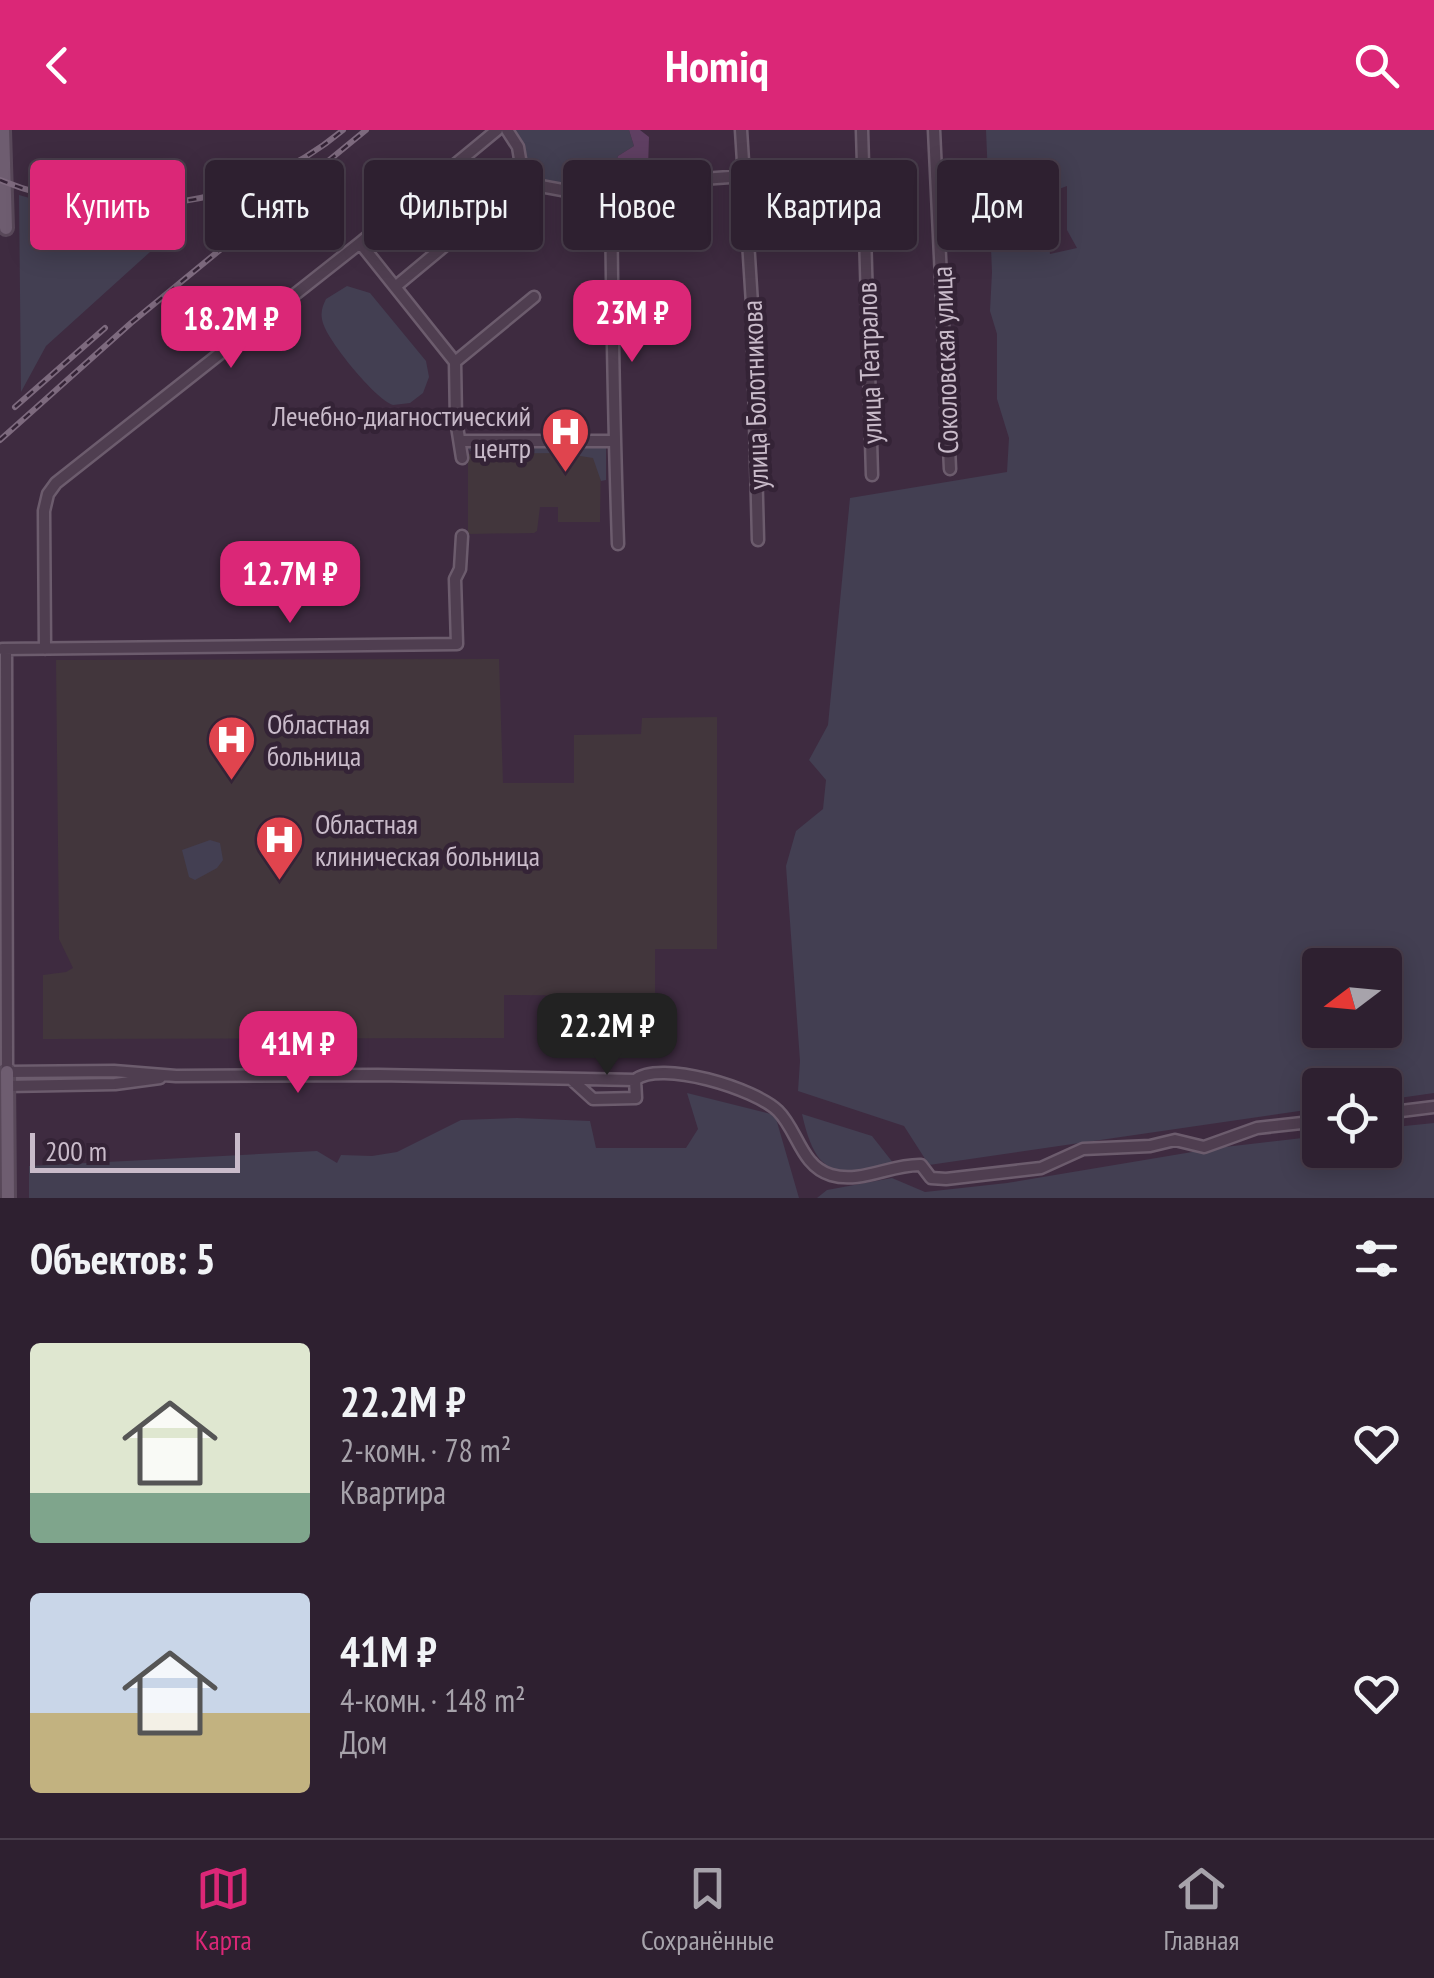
<!DOCTYPE html>
<html lang="ru">
<head>
<meta charset="utf-8">
<style>
	:root { --surface:#2e2030; --page:#362838; --text:#f1f3f6; --muted:#a7a3ab; --line:#493e4c; --accent:#db2777 }
	body { margin:0; font-family:"PT Sans Narrow",sans-serif; background:var(--page); color:var(--text); height:100vh; display:flex; flex-direction:column; font-size:38px; white-space:nowrap }
	* { box-sizing:border-box; margin:0 }
	p { font-size:32px; color:var(--muted) }
	.icon { flex:none; width:55px; height:55px; fill:none; stroke:currentColor; stroke-width:2; stroke-linecap:round; stroke-linejoin:round }
	.map { position:relative; height:1068px; overflow:hidden }
	.side { display:flex; flex-direction:column; background:var(--surface); flex:1 }
	.side>* { flex:none }
	.guide { position:absolute; left:30px; top:30px; width:1375px; height:90px; display:flex; gap:20px }
	.needle { width:65px; rotate:254deg }
	.fabs { position:absolute; left:1302px; top:818px; display:grid; gap:20px }
	.fabs a { display:grid; place-items:center; width:100px; height:100px; border-radius:10px; background:var(--surface); box-shadow:0 5px 25px #0003,0 0 0 2px var(--line); font-size:50px }
	.scale { position:absolute; left:30px; bottom:25px; width:210px; box-sizing:border-box; padding-left:10px; border:5px solid #c9bbca; border-top:0; font-size:28px; line-height:35px; white-space:nowrap; color:#c9bbca; -webkit-text-stroke:8px #342336; paint-order:stroke }
	.price { position:absolute; translate:-50% -85px; padding:0 22px; border-radius:20px; background:var(--accent); color:#fff; font-size:32px; line-height:65px; filter:drop-shadow(0 2px 5px #0008) }
	.price::after { content:''; position:absolute; left:50%; top:60px; width:30px; height:22px; margin-left:-15px; background:inherit; clip-path:polygon(0 0,100% 0,50% 100%) }
	.price.on { background:#222; color:#fff }
	ul { padding:0; list-style:none }
	li { display:flex; align-items:center; gap:30px; height:250px; padding:0 30px }
	li span { display:grid; place-items:center; flex:none; width:280px; height:200px; border-radius:10px; color:#555 }
	li>.icon { margin-inline-start:auto }
	span .icon { width:120px; height:120px; fill:#fffc; stroke-width:1 }
	li b { font-size:42px }
	h2 { display:flex; justify-content:space-between; align-items:center; height:120px; padding:0 30px; font-size:42px }
	.tag { padding:0 35px; border-radius:10px; background:var(--surface); box-shadow:0 5px 25px #0003,0 0 0 2px var(--line); font-size:35px; line-height:90px }
	.tag.on { background:var(--accent); color:#fff }
	header { display:flex; justify-content:space-between; align-items:center; height:130px; padding:0 30px; background:var(--accent); color:#fff; font-size:45px; font-weight:700 }
	.dock { display:flex; justify-content:space-around; align-items:center; height:140px; border-top:2px solid var(--line); background:var(--surface); font-size:28px; color:var(--muted) }
	.dock a { display:grid; justify-items:center; gap:5px }
	.dock .on { color:var(--accent) }
	.map>svg:first-child { display:block }
	.medical { fill:#42363c }
	.green { fill:#433f52; fill-rule:evenodd }
	.water { fill:#5f3f62 }
	.lines { fill:none; stroke-linecap:round; stroke-linejoin:round }
	.minor-casing { stroke:#6c5c6d; stroke-width:15 }
	.major-casing { stroke:#584859; stroke-width:18 }
	.minor { stroke:#4f3e50; stroke-width:10 }
	.major { stroke:#6e5d70; stroke-width:12 }
	.rail-casing { stroke:#7d6a7e; stroke-width:6 }
	.rail { stroke:#342336; stroke-width:2.5; stroke-dasharray:8; stroke-linecap:butt }
	.labels { text-anchor:middle; stroke-width:9; stroke-linejoin:round; paint-order:stroke }
	.street-label { font-size:28px; fill:#c9bbca; stroke:#342336 }
	.poi-label { font-size:28px; fill:#c9bbca; stroke:#342336; text-anchor:start }
</style>
</head>
<body>
<header><svg class="icon" aria-label="back" viewBox="0 0 24 24"><path d="M15 5l-7 7 7 7"/></svg>Homiq<svg class="icon" aria-label="search" viewBox="0 0 24 24"><circle cx="10" cy="10" r="6"/><path d="M15 15l6 6"/></svg></header>
<div class="map">
<svg width="1434" height="1068" viewBox="0 0 1434 1068">
	<rect width="100%" height="100%" fill="#3e2b40"/>
	<!-- medical -->
	<path class="medical" d="M601 321 600 392H558V377H540L537 401 534 403 468 404V324Z
		M499 529 503 653H574V605L641 604 642 588 717 587V819H655V866L504 865V908L43 909V845L66 842 73 838 59 809 56 530Z"/>
	<!-- green -->
	<path class="green" d="M513 0H629L634 16 618 26 614 39 618 48 564 58 525 44V22Z
		M986 0H1434V963L1385 970V955H1320V978L929 1035 904 996 798 961 800 931 786 736 796 701 823 679 826 650 809 630 828 595 850 368 1007 342 1009 308 997 269V204L990 181 992 142ZM1067 56V100L1077 118 1050 124 1043 65ZM1320 835H1385V900H1320Z
		M19 65 76 81 114 86 178 79 181 94 46 216 21 262Z
		M347 156 370 163 426 231 429 247 423 263 410 273 393 275C375 269 328 211 323 193 320 184 322 177 326 169Z
		M485 313 486 318H496L498 313 606 315V350L601 351 593 328 561 323 474 324 467 318 468 314Z
		M210 710 220 713 223 730 217 738 195 750 189 747 182 720Z
		M687 963 775 985 799 1068H29V1036L317 1021 337 1033 341 1025 372 1026 397 1022 461 990 517 988 590 991 596 1018H686L698 999Z
		M802 984 872 1006 894 1034C836 1045 817 1050 802 984Z
		M1434 993V1068H817L827 1060 892 1048 925 1062 1007 1053 1216 1018 1320 1006V1020H1385V998Z"/>
	<!-- water -->
	<path class="water" d="M629 0H640L649 7 648 38 642 44H626L614 40 618 26 634 16Z"/>
	<g class="lines">
		<defs>
			<path id="minor" d="M507 0 518 17 524 53 573 62 633 54 744 46
				M741 0 752 174 758 410
				M862 0 872 345
				M934 0 950 339
				M611 57C612 176 614 295 618 414
				M360 113 455 232 456 290 462 328
				M395 157 466 98
				M455 232 534 167
				M461 311H612
				M2 519 457 514 455 449 460 439 462 406
				M6 519 7 942 114 941 176 946 378 945 635 950 636 968 593 969 571 949
				M45 519 44 381 48 364 56 353 360 113 497 0
				M635 950C660 929 756 959 778 981 798 1001 801 1036 831 1045 861 1054 891 1034 921 1035L931 1048 946 1049 1041 1038 1083 1019 1150 1016 1175 1010 1204 1017 1257 998 1320 991
				M7 956 115 954 160 948
				M1385 983 1434 977"/>
			<path id="major" d="M3 0 6 98
				M7 942 8 1068"/>
		</defs>
		<!-- minor casing -->
		<use href="#minor" class="minor-casing"/>
		<!-- major casing -->
		<use href="#major" class="major-casing"/>
		<!-- minor -->
		<use href="#minor" class="minor"/>
		<!-- major -->
		<use href="#major" class="major"/>
		<defs>
			<path id="rail" d="M0 50C113 96 249 79 343 0
				M15 277 105 198
				M0 310 131 193 366 0"/>
		</defs>
		<!-- rail casing -->
		<use href="#rail" class="rail-casing"/>
		<!-- rail -->
		<use href="#rail" class="rail"/>
	</g>
	<!-- icons -->
	<defs>
		<symbol id="hospital-pin" viewBox="-11 -11 22 30"><path d="M0 17L-7.5 6A9.5 9.5 0 1 1 7.5 6Z" fill="#e0444e" stroke="#342336"/><path d="M-5-5h3v3.5h4V-5h3V5h-3V1.5h-4V5h-3Z" fill="#fff"/></symbol>
	</defs>
	<g fill-rule="evenodd">
		<use href="#hospital-pin" x="538" y="274" width="55" height="75"/>
		<use href="#hospital-pin" x="204" y="582" width="55" height="75"/>
		<use href="#hospital-pin" x="252" y="682" width="55" height="75"/>
	</g>
	<g class="labels">
		<!-- street labels -->
		<g class="street-label">
			<text transform="translate(945 230) rotate(-92)" y="10">Соколовская улица</text>
			<text transform="translate(869 233) rotate(-92)" y="10">улица Театралов</text>
			<text transform="translate(755 265) rotate(-92)" y="10">улица Болотникова</text>
		</g>
		<!-- poi labels -->
		<g class="poi-label">
			<text x="531" y="296" text-anchor="end">Лечебно-диагностический<tspan x="531" dy="32">центр</tspan></text>
			<text x="267" y="604">Областная<tspan x="267" dy="32">больница</tspan></text>
			<text x="315" y="704">Областная<tspan x="315" dy="32">клиническая больница</tspan></text>
		</g>
	</g>
</svg>
<div class="fabs">
<a><svg class="needle" viewBox="-14 -14 28 28"><path d="M0-13l5 13h-10z" fill="#e53935"/><path d="M0 13l5-13h-10z" fill="#a7a3ab"/></svg></a>
<a><svg class="icon" aria-label="locate" viewBox="0 0 24 24"><circle cx="12" cy="12" r="6"/><path d="M12 2v4M12 18v4M2 12h4M18 12h4"/></svg></a>
</div>
<div class="scale">200 m</div>
<b class="price" style="left:632px;top:235px">23M ₽</b>
<b class="price" style="left:231px;top:241px">18.2M ₽</b>
<b class="price" style="left:290px;top:496px">12.7M ₽</b>
<b class="price on" style="left:607px;top:948px">22.2M ₽</b>
<b class="price" style="left:298px;top:966px">41M ₽</b>
<div class="guide">
<a class="tag on">Купить</a>
<a class="tag">Снять</a>
<a class="tag">Фильтры</a>
<a class="tag">Новое</a>
<a class="tag">Квартира</a>
<a class="tag">Дом</a>
</div>
</div>
<section class="side">
<h2>Объектов: 5<svg class="icon" aria-label="filters" viewBox="0 0 24 24"><path d="M4 7h16M4 17h16"/><circle cx="9" cy="7" r="2"/><circle cx="15" cy="17" r="2"/></svg></h2>
<ul>
<li><span style="background:linear-gradient(#dfe7d0 75%,#7fa58c 0)"><svg class="icon" aria-label="home" viewBox="0 0 24 24"><path d="M3 11l9-7 9 7M6 9v11h12V9"/></svg></span><div><b>22.2M ₽</b><p>2-комн. · 78 m²</p><p>Квартира</p></div><svg class="icon" aria-label="heart" viewBox="0 0 24 24"><path d="M12 20l-8-8c-3-5 5-10 8-4 3-6 11-1 8 4z"/></svg></li>
<li><span style="background:linear-gradient(#c9d6e8 60%,#c2b280 0)"><svg class="icon" aria-label="home" viewBox="0 0 24 24"><path d="M3 11l9-7 9 7M6 9v11h12V9"/></svg></span><div><b>41M ₽</b><p>4-комн. · 148 m²</p><p>Дом</p></div><svg class="icon" aria-label="heart" viewBox="0 0 24 24"><path d="M12 20l-8-8c-3-5 5-10 8-4 3-6 11-1 8 4z"/></svg></li>
</ul>
</section>
<nav class="dock">
<a class="on"><svg class="icon" aria-label="map" viewBox="0 0 24 24"><path d="M3 6l6-2 6 2 6-2v14l-6 2-6-2-6 2zM9 4v14M15 6v14"/></svg>Карта</a>
<a><svg class="icon" aria-label="saved" viewBox="0 0 24 24"><path d="M7 4h10v16l-5-4-5 4z"/></svg>Сохранённые</a>
<a><svg class="icon" aria-label="home" viewBox="0 0 24 24"><path d="M3 11l9-7 9 7M6 9v11h12V9"/></svg>Главная</a>
</nav>
</body>
</html>
